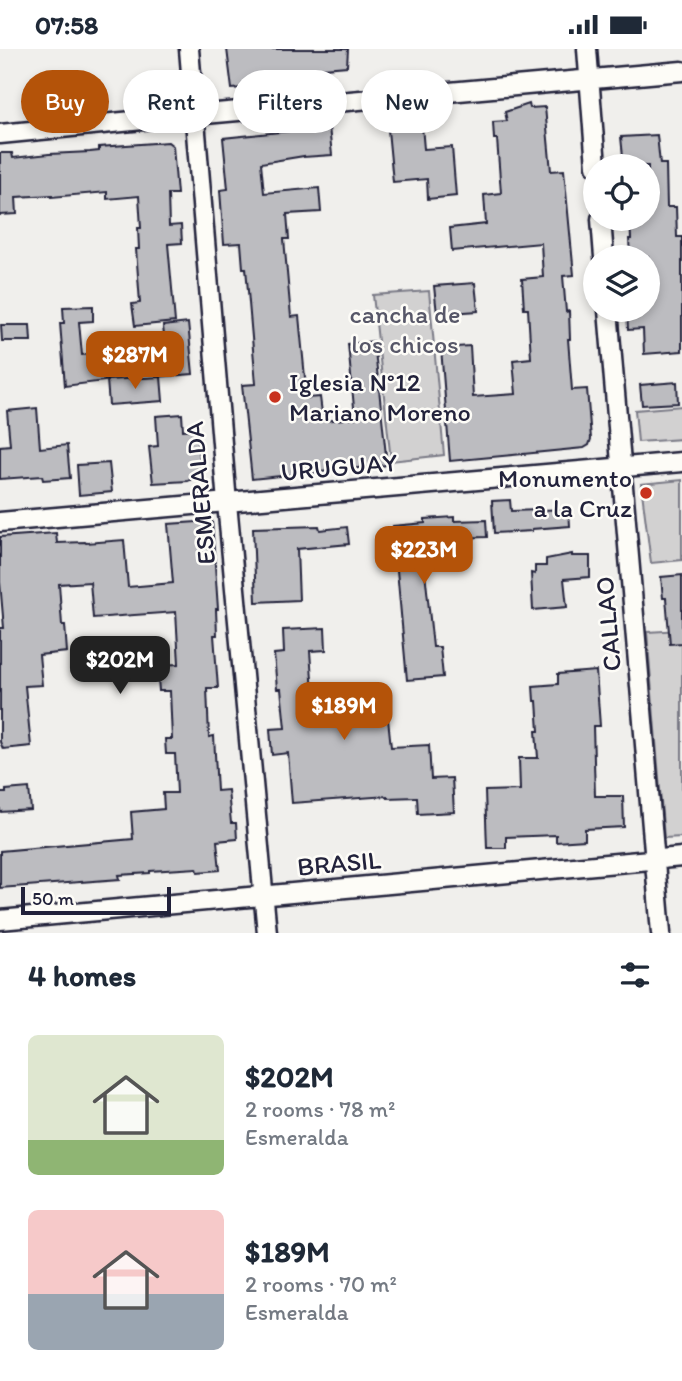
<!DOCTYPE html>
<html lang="en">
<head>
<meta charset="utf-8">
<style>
	:root { --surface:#fff; --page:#f6f6f7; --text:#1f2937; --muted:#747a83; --accent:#b45309 }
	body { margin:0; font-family:Itim,sans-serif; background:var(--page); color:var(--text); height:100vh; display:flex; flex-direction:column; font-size:26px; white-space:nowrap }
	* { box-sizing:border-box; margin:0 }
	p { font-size:23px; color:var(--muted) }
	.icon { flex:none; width:38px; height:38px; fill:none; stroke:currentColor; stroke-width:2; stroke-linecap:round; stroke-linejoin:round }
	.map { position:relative; height:884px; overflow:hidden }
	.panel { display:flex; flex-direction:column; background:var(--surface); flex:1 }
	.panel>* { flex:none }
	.banner { position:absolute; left:21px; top:21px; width:640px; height:63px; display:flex; gap:14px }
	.tools { position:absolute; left:583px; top:105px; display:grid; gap:14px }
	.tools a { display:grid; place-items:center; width:77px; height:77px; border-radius:50%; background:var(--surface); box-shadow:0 4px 10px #0003; font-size:35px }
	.scale { position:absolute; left:21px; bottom:18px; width:150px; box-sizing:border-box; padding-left:7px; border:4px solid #22223b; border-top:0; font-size:19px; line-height:24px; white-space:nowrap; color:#22223b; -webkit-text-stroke:5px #fdfcf7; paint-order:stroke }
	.price { position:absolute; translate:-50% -60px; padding:0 16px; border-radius:14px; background:var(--accent); color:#fff; font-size:23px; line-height:46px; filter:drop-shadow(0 2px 4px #0008) }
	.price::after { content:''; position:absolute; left:50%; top:42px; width:21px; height:16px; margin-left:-10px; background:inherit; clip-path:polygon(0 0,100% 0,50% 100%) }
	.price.current { background:#222; color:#fff }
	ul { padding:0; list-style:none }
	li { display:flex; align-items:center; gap:21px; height:175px; padding:0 28px }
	li span { display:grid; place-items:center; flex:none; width:196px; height:140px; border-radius:10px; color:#555 }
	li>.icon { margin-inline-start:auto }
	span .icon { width:84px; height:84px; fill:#fffc; stroke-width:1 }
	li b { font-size:30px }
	h2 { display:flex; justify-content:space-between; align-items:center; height:84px; padding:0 28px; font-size:30px }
	.pill { padding:0 24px; border-radius:32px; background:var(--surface); box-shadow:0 4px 10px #0003; font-size:24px; line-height:63px }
	.pill.current { background:var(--accent); color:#fff }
	.status { display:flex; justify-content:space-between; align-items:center; height:49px; padding:0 35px; background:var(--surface); direction:ltr }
	.status svg { height:19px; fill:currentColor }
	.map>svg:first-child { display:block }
	.green { fill:#d2d1d1; stroke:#7a7a86; stroke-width:2 }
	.building { fill:#bcbcc0; stroke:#22223b; stroke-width:2 }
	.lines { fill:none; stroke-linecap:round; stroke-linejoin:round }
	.street-casing { stroke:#22223b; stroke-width:23 }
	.street { stroke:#fdfcf7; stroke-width:18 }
	.poi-dot { fill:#c8321e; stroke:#fdfcf7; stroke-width:2.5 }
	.labels { text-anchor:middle; stroke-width:5; stroke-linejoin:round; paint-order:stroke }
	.park-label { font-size:26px; fill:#575768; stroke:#fdfcf7 }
	.poi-label { font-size:26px; fill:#22223b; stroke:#fdfcf7; text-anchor:start }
	.street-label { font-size:26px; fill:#22223b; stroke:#fdfcf7 }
</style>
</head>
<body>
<div class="status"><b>07:58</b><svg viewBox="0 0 49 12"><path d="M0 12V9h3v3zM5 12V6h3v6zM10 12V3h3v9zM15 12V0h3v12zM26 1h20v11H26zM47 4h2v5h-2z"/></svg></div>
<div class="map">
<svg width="682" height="884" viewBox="0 0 682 884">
	<rect width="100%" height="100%" fill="#f0efec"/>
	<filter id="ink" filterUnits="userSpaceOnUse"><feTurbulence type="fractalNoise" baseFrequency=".0143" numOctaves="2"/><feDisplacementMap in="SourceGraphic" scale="14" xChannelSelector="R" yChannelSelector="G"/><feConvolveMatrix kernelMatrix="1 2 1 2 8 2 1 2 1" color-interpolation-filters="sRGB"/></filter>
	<g filter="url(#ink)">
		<!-- green -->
		<path class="green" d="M429 242 444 406 391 412 373 246Z
			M682 357V390L638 393 635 361Z
			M682 431V511L651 514 641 435Z
			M682 581V788L664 789 647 583Z"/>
		<!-- building -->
		<path class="building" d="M227 0H348L347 17 324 19 326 31 232 40Z
			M529 55 530 59 545 58 551 122 564 121 574 226 563 227 566 263 569 262 570 290H568L572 341 587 340 591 390 589 396 584 399 450 412 441 299 470 297 473 348 516 345 513 311 531 309 528 260H524L522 230 543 228 541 194 452 202 450 179 486 175 484 146 501 144 497 90H494L493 73 507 72 505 63Z
			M422 77 424 100 452 98 456 147 428 150 427 130 393 133 388 81Z
			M329 78 332 106 304 108V107L261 114 264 144 319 139 321 163 287 165 289 190H284L291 268 299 267 307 349 320 348 323 372 355 369 348 295 374 292 387 416 252 430 242 336 256 335 246 219H243L241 194 224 195 220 141 228 140 223 89Z
			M657 86 660 115H666L667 158H676L677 188H682V302L644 305 643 280 628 281 627 261H648V208H630L629 190H631L630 170H648V117H624L621 88Z
			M168 93 173 97 177 145H168L169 177 181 176 182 194 168 195 175 273 135 277 132 255 140 254 136 200H139L138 179H141L139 147 107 150V143L52 148V146L16 148 17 165 0 166V104H12L13 109 49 105 90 103 99 102V98Z
			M475 234 478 262 437 265 434 237Z
			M93 257V272L79 273 82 306 102 304 105 332 65 337 60 274H64L63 258Z
			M188 274 193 325 156 328 155 308 166 307 163 277Z
			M1 276H30L31 292H2Z
			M161 328 163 352 109 356 107 331Z
			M677 333 678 354 642 356 640 336Z
			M37 359 40 399 67 396 70 429 43 431 42 427 0 430V397L10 396 7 362Z
			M182 365 183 381 197 380 201 420 198 427 188 432 153 434 149 398 158 397 156 367Z
			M109 414 112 443 79 446 77 416Z
			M510 451 511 462 569 460 570 477 532 480V482L494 484 492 452Z
			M454 468V472L486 471 487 488 450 489V512L424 513 433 598H440L443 628 407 631 393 477 425 474V470Z
			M212 472 218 560H216L217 586H214L218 639H207L209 688 214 687 217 742 228 741 231 774H236L237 790 217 792 220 821 198 823 197 819 150 822V824L119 826 120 830 0 839V802L133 790 131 763 164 760 163 744H177L175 705H166L165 690H172L170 642H159L157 616 179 615 176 563 93 569 90 533 59 535 62 576H65L67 603 39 606 42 636 25 637 31 697 3 700 0 693V579H4L0 533V488L56 484 57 494 85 493 86 494 124 491 128 538 173 534 168 475Z
			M319 477 320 481 347 478 349 495 297 500 299 551 256 553 253 479Z
			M572 505V507H590V528L564 530 567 558 533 561 531 524 535 525V517H546V510Z
			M682 526V594L670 595 666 549H663L661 528Z
			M325 579 326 601 310 602 313 644 348 641 351 673 388 670 391 698 429 696 431 730 452 729 454 763 418 765 417 748 387 749V747L292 754 288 704 272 706 270 680 285 679 281 640H277L274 605 284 604 283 581Z
			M596 622 600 677H593L595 747H623L624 778 585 780V791L556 793V786L506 788V799H487L485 742 520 741 519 709H538L536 682H539L537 652H534L533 637 558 635V625Z
			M29 739 31 761 0 763V744H6V741Z"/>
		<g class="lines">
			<defs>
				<path id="street" d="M189 0 227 454 267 884
					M587 0 596 117
					M0 85 194 66 682 22
					M601 170 604 208
					M608 261 661 884
					M0 473 682 413
					M0 871 682 808"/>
			</defs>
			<!-- street casing -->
			<use href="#street" class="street-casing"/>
			<!-- street -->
			<use href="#street" class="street"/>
		</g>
	</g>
	<!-- markers -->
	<g class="poi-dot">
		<circle cx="275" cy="348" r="7"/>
		<circle cx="646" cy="444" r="7"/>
	</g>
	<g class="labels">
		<!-- park labels -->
		<g class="park-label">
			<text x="405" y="274">cancha de<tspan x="405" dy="30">los chicos</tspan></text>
		</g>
		<!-- poi labels -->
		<g class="poi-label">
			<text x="289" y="342">Iglesia N°12<tspan x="289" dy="30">Mariano Moreno</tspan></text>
			<text x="632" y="438" text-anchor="end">Monumento<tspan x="632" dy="30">a la Cruz</tspan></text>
		</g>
		<!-- street labels -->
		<g class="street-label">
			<text transform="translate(339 418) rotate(-5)" y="9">URUGUAY</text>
			<text transform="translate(200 444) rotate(-95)" y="9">ESMERALDA</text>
			<text transform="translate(608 575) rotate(-95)" y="9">CALLAO</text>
			<text transform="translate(339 814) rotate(-5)" y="9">BRASIL</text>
		</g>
	</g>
</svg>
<div class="tools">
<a><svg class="icon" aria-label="locate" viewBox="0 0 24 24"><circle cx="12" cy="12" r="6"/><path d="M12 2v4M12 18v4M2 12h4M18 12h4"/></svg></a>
<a><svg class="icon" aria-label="layers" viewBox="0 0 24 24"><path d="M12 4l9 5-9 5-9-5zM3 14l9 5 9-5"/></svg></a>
</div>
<div class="scale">50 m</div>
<b class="price" style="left:135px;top:342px">$287M</b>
<b class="price" style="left:424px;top:537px">$223M</b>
<b class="price current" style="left:120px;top:647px">$202M</b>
<b class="price" style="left:344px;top:693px">$189M</b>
<div class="banner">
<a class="pill current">Buy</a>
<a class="pill">Rent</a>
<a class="pill">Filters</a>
<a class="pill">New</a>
</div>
</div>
<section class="panel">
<h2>4 homes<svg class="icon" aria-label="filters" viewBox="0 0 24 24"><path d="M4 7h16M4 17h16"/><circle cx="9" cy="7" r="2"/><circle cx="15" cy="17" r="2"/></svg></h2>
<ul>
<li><span style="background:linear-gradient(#dfe7d0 75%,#8fb573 0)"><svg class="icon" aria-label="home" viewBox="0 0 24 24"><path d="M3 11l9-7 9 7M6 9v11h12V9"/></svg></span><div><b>$202M</b><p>2 rooms · 78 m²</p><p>Esmeralda</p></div></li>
<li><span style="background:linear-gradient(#f6c9c9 60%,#9aa5b1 0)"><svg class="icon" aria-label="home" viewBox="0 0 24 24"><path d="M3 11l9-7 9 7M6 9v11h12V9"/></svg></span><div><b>$189M</b><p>2 rooms · 70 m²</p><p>Esmeralda</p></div></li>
</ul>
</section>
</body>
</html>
